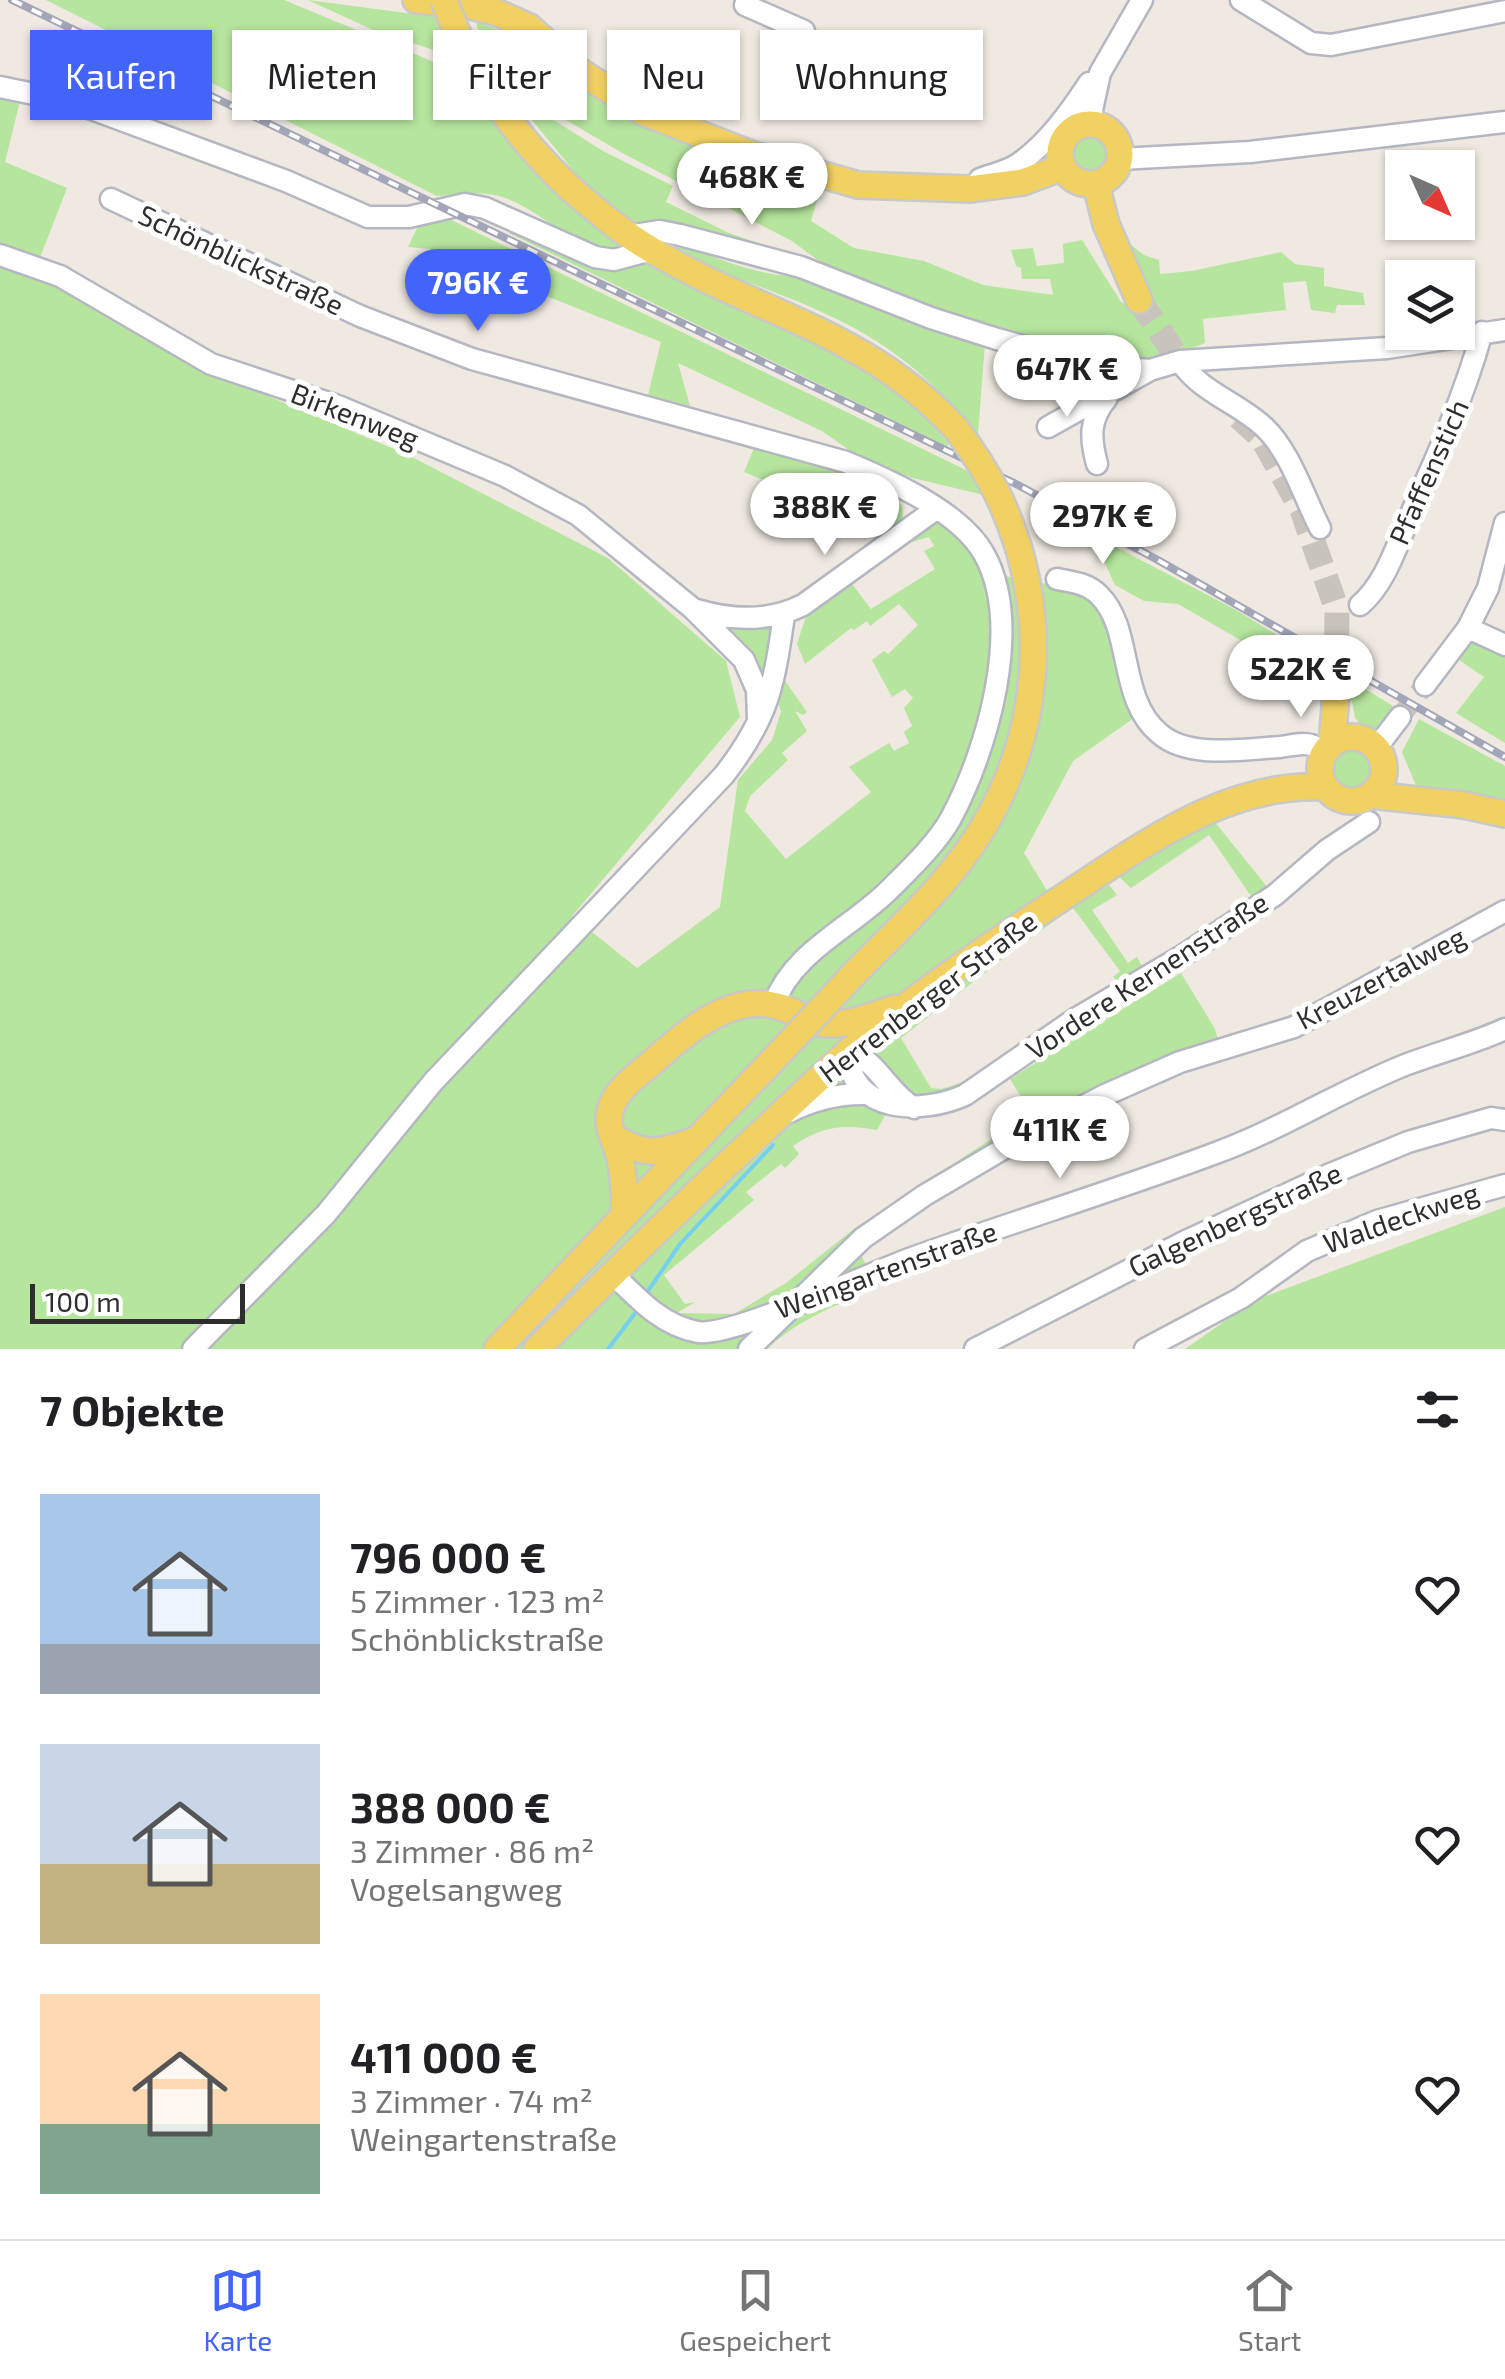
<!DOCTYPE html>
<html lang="de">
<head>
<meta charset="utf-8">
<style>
	:root { --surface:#fff; --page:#f6f6f6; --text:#202124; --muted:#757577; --line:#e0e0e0; --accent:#4264fb }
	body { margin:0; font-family:"Exo 2",sans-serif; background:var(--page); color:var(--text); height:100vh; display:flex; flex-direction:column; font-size:38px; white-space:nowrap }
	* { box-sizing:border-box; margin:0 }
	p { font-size:32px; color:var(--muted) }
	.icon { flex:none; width:55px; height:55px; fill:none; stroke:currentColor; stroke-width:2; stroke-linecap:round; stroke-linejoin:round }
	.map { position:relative; height:1349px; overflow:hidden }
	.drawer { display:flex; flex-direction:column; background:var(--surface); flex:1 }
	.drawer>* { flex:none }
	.guide { position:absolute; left:30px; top:30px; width:1000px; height:90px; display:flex; gap:20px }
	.needle { width:65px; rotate:135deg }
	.fabs { position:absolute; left:1385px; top:150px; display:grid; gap:20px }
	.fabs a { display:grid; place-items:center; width:90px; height:90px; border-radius:0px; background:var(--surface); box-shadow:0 2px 8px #0004; font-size:50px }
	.scale { position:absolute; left:30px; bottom:25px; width:215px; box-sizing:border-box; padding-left:10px; border:5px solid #2e2e2e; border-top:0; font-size:28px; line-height:35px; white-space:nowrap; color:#2e2e2e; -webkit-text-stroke:8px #fff; paint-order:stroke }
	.price { position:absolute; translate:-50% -85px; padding:0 22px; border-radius:35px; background:#fff; color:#222; font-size:32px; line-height:65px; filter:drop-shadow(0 2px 5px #0008) }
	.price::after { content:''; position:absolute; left:50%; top:60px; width:30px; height:22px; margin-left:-15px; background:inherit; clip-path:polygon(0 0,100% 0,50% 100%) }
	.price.current { background:var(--accent); color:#fff }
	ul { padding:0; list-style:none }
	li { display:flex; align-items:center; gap:30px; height:250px; padding:0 40px }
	li span { display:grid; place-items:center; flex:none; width:280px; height:200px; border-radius:0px; color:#555 }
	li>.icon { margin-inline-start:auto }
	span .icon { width:120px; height:120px; fill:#fffc; stroke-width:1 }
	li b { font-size:42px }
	h2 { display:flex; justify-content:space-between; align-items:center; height:120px; padding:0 40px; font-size:42px }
	.tag { padding:0 35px; border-radius:0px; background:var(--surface); box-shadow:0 2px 8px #0004; font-size:35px; line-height:90px }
	.tag.current { background:var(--accent); color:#fff }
	.menu { display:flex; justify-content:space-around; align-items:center; height:140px; border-top:2px solid var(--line); background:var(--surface); font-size:28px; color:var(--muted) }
	.menu a { display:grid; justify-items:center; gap:5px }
	.menu .current { color:var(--accent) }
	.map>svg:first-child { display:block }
	.green { fill:#b6e59e }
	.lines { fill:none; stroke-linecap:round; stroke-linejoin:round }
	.stream { stroke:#75cff0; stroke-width:4 }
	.minor-tunnel { stroke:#c8c4bd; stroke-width:20; stroke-dasharray:20 10; stroke-linecap:butt }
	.major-tunnel { stroke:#c8c4bd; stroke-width:25; stroke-dasharray:25 12; stroke-linecap:butt }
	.minor-casing { stroke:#b4b7c1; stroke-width:25 }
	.major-casing { stroke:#c9c9c9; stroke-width:30 }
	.minor { stroke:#fff; stroke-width:20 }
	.major { stroke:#f2d163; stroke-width:25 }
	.rail-casing { stroke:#a3a6b8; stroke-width:8 }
	.rail { stroke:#fff; stroke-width:4; stroke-dasharray:11; stroke-linecap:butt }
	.major-bridge-casing { stroke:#c9c9c9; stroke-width:30; stroke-linecap:butt }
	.major-bridge { stroke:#f2d163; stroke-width:25 }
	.labels { text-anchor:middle; stroke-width:10; stroke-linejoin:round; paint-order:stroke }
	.street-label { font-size:28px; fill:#2e2e2e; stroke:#fff }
</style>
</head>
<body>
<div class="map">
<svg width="1505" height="1349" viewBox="0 0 1505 1349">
	<rect width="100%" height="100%" fill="#efe9e1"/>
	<!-- green -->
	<path class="green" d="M46 0H284L463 74 496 127 520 156 559 195 632 251C585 265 544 208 499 196 480 191 456 195 437 196Z
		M308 0 436 17 440 21 455 57 373 30Z
		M476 22C529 36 564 83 612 108 677 143 750 169 820 190L811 221 854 248 924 261 983 285 1053 295 1050 279H1022L1021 268 1016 266 1011 250 1033 248 1037 266 1064 263 1063 244 1082 240 1121 302 1135 308 1152 301 1121 237 1144 255 1159 260 1160 274 1192 271 1281 252 1295 264 1324 268V286L1363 293 1365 305H1337L1335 313 1311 310 1306 281 1283 283 1286 310 1203 319 1205 343 1160 360 1107 361 986 330 978 434C927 373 882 337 808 306 758 284 706 270 658 243L669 241C728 260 770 286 834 272L792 241 624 154 501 82 483 48Z
		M509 92 603 151 673 186 666 202 729 233 796 256 635 225 586 186Z
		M0 97 20 101 5 162 67 188 34 273 201 368 406 454 608 558 726 661 740 717 572 916 637 968 720 907 738 780 772 740 781 712 776 696 783 678 807 712 803 715 795 711 807 731 782 753 788 760 750 796 745 811 786 859 871 792 849 767 889 743 894 751 909 743 904 732 912 726 904 708 913 698 905 689 892 697 872 660 884 651 888 654 918 625 899 604 870 626 867 621 854 630 851 628 805 664 797 644 807 613 849 580 871 609 935 569 924 551 934 546 929 537 912 542 910 538 930 524 945 523 965 537 986 572C1007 577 1071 587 1086 596 1116 613 1126 686 1134 718L1073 761 1024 853 1048 892 1106 881 1117 895 1092 910 1128 963 1137 957 1143 968 1120 984 1113 977 1120 971 1073 908 1023 943 901 1038 931 1088 942 1089 971 1079C948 1095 926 1102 900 1089L877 1130C843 1124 822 1126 793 1146L799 1154 785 1168 781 1164 746 1192 754 1200 664 1275 685 1304 695 1302 677 1313 734 1314 786 1283 855 1228 1031 1113 1010 1079 1181 973 1215 1029 1221 1051 1100 1103 938 1193 859 1251 878 1288C838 1304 799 1319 767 1349H0Z
		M1066 154a24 24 0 1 1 48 0a24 24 0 1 1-48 0Z
		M445 217 966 470 984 495 913 478 862 459 822 431 678 363 690 406 648 395 661 342 430 249 408 247 419 224Z
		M510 226 645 261 849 357 915 406 948 443V447L509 233Z
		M756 443 831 466 902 505 903 518 884 534 815 500 744 472Z
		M1076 526 1236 610 1393 706 1376 729H1365L1355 718 1352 701 1306 676 1271 666 1249 645 1178 604 1144 601 1115 585 1103 559Z
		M768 624 772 626 765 686 752 656 728 629 729 625Z
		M1475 639 1505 650V743L1456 713 1484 677 1459 660Z
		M1419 719 1505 766V807L1417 788 1402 752Z
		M1328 769a24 24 0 1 1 48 0a24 24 0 1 1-48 0Z
		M1210 816 1268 888 1253 899 1209 835 1131 888 1120 878 1121 871Z
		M1505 1207V1349H1185L1255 1300Z"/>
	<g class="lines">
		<!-- stream -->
		<path class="stream" d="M648 1291 680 1244 773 1145
			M608 1349 636 1312"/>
		<!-- minor-tunnel -->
		<path class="minor-tunnel" d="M1400 717 1425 685"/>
		<!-- major-tunnel -->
		<path class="major-tunnel" d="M1139 300 1183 366 1195 376
			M1239 417 1262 438 1302 510 1337 610 1336 695"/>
		<defs>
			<path id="minor" d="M1241 0 1311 43 1331 45 1505 11
				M745 5 804 31
				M0 87 73 102 286 181 368 217H409L465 204 485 208 595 257 614 260 651 250
				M1089 124 1100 73 1142 0
				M1120 159 1250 152 1505 122
				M980 179C993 174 1006 172 1018 164 1047 144 1070 112 1089 83H1097
				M111 199 360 316 472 359 846 462C889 480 961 512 984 554 1024 625 987 751 951 818 938 842 911 868 891 888 853 927 793 951 774 1004
				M628 236 660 231 680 235 801 267 931 318 997 339 1097 366 1150 370
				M0 255 60 276 211 364 338 406 505 476 578 515 692 608 744 660 757 690 758 719
				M1180 361C1200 392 1237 402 1264 427 1290 451 1304 497 1320 528
				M1048 427 1150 370 1180 361 1387 348 1505 330
				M1097 464C1090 438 1089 419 1107 398
				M1057 579C1072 582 1087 583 1099 595 1134 629 1117 699 1160 734 1189 759 1245 749 1280 747 1289 746 1302 742 1311 745 1316 746 1320 750 1324 753
				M1360 605C1385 584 1396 547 1409 518 1437 457 1464 397 1482 332
				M697 610C734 621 769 622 803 605L936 509
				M1468 628 1505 645
				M1425 685 1468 628 1488 588 1505 523
				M1377 747 1400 717
				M914 1108C885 1090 877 1058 848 1053 851 1115 923 1114 965 1095L1075 1019 1182 956 1275 895 1327 850 1369 822
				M789 1112C815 1099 839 1093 867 1094
				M612 1273C637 1298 662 1326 698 1332 729 1338 873 1272 912 1258 1012 1222 1114 1191 1213 1154 1280 1130 1340 1091 1405 1065 1439 1052 1472 1044 1505 1029
				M193 1349 326 1214 433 1082 724 775C769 717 774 685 784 615
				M749 1349 863 1238 925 1195 1020 1139 1105 1095 1180 1062 1294 1027 1505 911
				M975 1349 1188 1240 1328 1175 1408 1142 1491 1118 1505 1120
				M1145 1349 1241 1298 1307 1251 1377 1221 1505 1185"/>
			<path id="major" d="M416 0 471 6 498 13 529 27 578 70 643 112 751 154 858 185 969 189 1023 182 1063 167
				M1060 154a30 30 0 1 1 60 0a30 30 0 1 1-60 0Z
				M1096 184 1106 224 1139 300
				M571 189C596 210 621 232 650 249 759 315 866 330 957 430
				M1320 769a32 32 0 1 1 64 0a32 32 0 1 1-64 0Z
				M1332 744 1336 695
				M1371 795 1464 805 1505 814
				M852 976C887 940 926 905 957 865 1027 776 1050 666 1021 556
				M614 1137C646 1157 659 1153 693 1141
				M624 1216C625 1198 624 1180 621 1163 618 1145 605 1128 610 1111 615 1089 639 1074 655 1060 686 1032 731 993 777 1006 794 1010 809 1023 827 1024 849 1025 874 1015 895 1008
				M497 1349 787 1045
				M537 1349C612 1274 688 1200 766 1128 799 1097 832 1065 867 1036 932 984 1001 937 1071 892 1149 841 1229 782 1325 787"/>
		</defs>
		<!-- minor casing -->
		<use href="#minor" class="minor-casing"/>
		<!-- major casing -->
		<use href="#major" class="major-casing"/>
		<!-- minor -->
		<use href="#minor" class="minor"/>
		<!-- major -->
		<use href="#major" class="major"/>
		<defs>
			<path id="rail" d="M12 0 1018 485 1156 559 1505 757"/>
		</defs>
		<!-- rail casing -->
		<use href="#rail" class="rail-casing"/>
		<!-- rail -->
		<use href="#rail" class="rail"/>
		<defs>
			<path id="major-bridge" d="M444 0C471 74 514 136 571 189
				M957 430C989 473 1006 505 1021 556
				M787 1045 852 976"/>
		</defs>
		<!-- major-bridge casing -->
		<use href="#major-bridge" class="major-bridge-casing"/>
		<!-- major-bridge -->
		<use href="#major-bridge" class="major-bridge"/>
	</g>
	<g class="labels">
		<!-- street labels -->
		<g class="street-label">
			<text transform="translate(241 260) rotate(25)" y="10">Schönblickstraße</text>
			<text transform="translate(355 416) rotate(21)" y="10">Birkenweg</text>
			<text transform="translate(1429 472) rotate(-66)" y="10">Pfaffenstich</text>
			<text transform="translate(1147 976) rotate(-33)" y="10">Vordere Kernenstraße</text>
			<text transform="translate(1381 978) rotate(-28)" y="10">Kreuzertalweg</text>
			<text transform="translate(928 997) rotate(-37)" y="10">Herrenberger Straße</text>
			<text transform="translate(1401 1218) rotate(-19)" y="10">Waldeckweg</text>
			<text transform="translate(1235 1220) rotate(-25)" y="10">Galgenbergstraße</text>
			<text transform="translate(886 1270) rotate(-20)" y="10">Weingartenstraße</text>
		</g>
	</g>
</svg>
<div class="fabs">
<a><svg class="needle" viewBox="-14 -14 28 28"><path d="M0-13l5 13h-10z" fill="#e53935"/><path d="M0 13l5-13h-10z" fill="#757577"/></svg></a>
<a><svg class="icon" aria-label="layers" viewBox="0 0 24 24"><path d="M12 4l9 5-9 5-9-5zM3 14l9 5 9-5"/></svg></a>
</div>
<div class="scale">100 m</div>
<b class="price" style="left:752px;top:228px">468K €</b>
<b class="price current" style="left:478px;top:334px">796K €</b>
<b class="price" style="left:1067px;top:420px">647K €</b>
<b class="price" style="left:825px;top:558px">388K €</b>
<b class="price" style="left:1103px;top:567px">297K €</b>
<b class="price" style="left:1301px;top:720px">522K €</b>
<b class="price" style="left:1060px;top:1181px">411K €</b>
<div class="guide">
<a class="tag current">Kaufen</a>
<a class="tag">Mieten</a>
<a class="tag">Filter</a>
<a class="tag">Neu</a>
<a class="tag">Wohnung</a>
</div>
</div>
<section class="drawer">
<h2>7 Objekte<svg class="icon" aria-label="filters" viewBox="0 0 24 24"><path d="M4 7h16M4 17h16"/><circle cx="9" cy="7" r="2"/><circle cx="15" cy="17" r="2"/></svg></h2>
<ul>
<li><span style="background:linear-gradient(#a9c7e8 75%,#9aa5b1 0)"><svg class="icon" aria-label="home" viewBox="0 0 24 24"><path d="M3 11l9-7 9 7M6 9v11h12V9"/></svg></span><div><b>796 000 €</b><p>5 Zimmer · 123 m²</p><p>Schönblickstraße</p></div><svg class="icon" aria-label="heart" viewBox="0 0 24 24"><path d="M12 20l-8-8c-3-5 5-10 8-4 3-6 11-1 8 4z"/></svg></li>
<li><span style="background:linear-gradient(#c9d6e8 60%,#c2b280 0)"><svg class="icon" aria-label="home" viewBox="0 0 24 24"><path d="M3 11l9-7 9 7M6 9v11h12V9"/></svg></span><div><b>388 000 €</b><p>3 Zimmer · 86 m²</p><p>Vogelsangweg</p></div><svg class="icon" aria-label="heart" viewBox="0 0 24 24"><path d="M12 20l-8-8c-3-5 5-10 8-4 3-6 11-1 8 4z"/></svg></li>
<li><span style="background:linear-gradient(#ffd9b3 65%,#7fa58c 0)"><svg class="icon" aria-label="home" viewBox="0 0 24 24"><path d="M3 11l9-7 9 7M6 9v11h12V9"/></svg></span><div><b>411 000 €</b><p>3 Zimmer · 74 m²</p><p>Weingartenstraße</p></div><svg class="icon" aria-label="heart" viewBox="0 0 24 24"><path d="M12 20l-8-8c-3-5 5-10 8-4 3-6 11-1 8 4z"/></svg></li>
</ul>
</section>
<nav class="menu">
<a class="current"><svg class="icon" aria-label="map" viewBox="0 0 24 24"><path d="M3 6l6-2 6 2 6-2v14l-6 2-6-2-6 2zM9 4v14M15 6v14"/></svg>Karte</a>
<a><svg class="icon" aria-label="saved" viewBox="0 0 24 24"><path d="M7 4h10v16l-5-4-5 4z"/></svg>Gespeichert</a>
<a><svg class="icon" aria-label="home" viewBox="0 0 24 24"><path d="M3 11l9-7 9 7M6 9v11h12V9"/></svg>Start</a>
</nav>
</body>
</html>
